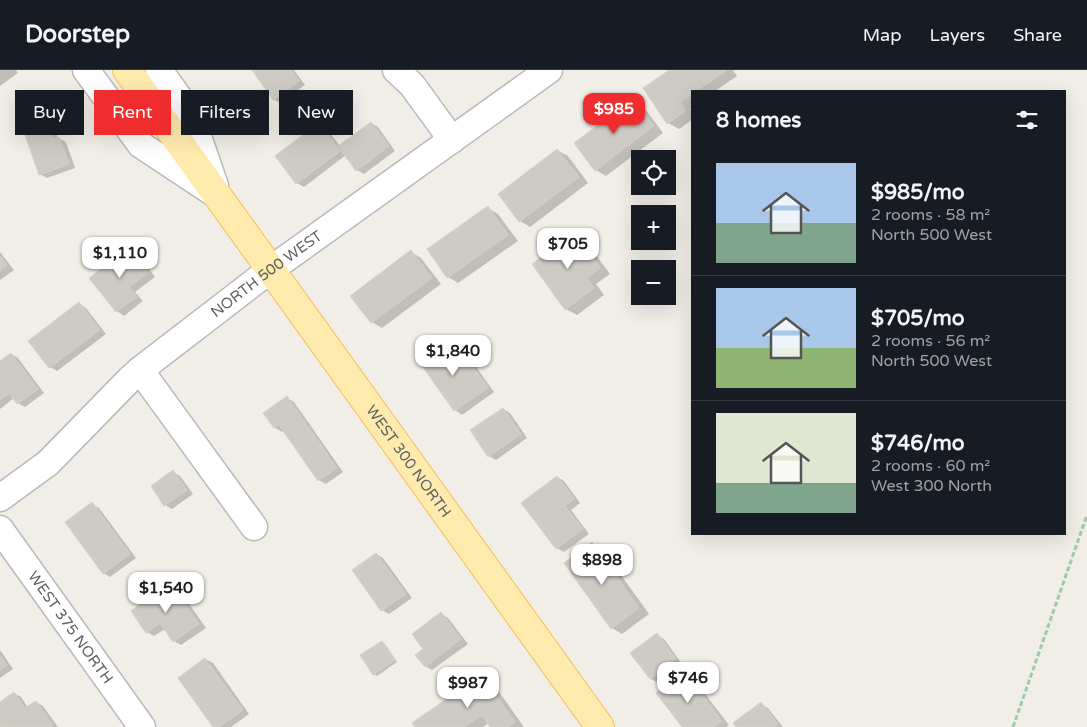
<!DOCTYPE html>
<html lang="en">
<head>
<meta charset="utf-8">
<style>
	:root { --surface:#171b24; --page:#242831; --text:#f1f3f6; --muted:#9ea1a6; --line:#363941; --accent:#f02d2e }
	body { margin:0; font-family:"Varela Round",sans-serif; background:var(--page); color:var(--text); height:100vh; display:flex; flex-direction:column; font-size:19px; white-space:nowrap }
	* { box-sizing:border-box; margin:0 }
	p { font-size:16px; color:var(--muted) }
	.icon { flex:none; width:28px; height:28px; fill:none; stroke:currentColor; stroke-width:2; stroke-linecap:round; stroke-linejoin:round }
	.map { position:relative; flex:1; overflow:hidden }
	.sheet { position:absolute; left:691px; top:20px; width:375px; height:445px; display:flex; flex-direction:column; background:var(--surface); border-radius:0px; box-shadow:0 5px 20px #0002 }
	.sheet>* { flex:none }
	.top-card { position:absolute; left:15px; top:20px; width:475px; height:45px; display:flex; gap:10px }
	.buttons { position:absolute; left:631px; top:80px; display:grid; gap:10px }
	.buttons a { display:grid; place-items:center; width:45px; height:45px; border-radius:0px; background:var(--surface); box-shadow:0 5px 20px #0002; font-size:25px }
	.price { position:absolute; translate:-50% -42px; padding:0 11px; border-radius:10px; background:#fff; color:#222; font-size:16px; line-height:32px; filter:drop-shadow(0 1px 2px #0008) }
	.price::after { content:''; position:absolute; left:50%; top:30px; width:15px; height:11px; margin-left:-8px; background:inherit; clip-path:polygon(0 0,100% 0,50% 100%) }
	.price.on { background:var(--accent); color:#fff }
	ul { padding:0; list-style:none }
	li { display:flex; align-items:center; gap:15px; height:125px; padding:0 25px }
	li+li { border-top:1px solid var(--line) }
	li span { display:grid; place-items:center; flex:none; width:140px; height:100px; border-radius:0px; color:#555 }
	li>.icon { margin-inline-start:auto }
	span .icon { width:60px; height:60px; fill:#fffc; stroke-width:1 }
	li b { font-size:21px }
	h2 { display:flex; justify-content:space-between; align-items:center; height:60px; padding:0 25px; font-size:21px }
	.chip { padding:0 18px; border-radius:0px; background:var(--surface); box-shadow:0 5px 20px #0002; font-size:18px; line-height:45px }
	.chip.on { background:var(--accent); color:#fff }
	header { display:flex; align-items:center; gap:30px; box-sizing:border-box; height:70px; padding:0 25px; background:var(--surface); border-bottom:1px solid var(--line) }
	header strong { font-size:24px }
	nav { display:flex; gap:28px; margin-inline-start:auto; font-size:18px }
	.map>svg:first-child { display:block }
	.shadow { fill:#0003 }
	.building { fill:#cecbc5; stroke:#d6cfc4 }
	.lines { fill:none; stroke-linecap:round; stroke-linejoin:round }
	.minor-casing { stroke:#b7babd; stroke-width:29 }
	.major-casing { stroke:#f7be59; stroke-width:30 }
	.path { stroke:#9ccda6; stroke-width:3; stroke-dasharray:5 2.5; stroke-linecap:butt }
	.minor { stroke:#fff; stroke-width:26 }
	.major { stroke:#ffebad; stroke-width:28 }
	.labels { text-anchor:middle; stroke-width:4.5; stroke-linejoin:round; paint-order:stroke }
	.street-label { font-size:15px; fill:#5e6367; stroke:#fff }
</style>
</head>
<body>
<header>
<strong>Doorstep</strong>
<nav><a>Map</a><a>Layers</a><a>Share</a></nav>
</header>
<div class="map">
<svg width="1087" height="657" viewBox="0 0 1087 657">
	<rect width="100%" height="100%" fill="#f1eee7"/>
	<!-- shadow -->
	<path class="shadow" d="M0 0H16L18 3 0 16Z
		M253 0H294L305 15 280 33 273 29Z
		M671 0H733L737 6 715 21H692V37L690 39 692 42V50L679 59 668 53Z
		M633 30 643 36 663 63 606 106 596 100Z
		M46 49 53 53 58 68 66 72 75 98 47 108 40 104Z
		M371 53 378 57 395 81 364 104 357 100 346 85 304 117 297 113 319 54 326 58 340 76Z
		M557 80 568 86 588 113 530 157 520 151Z
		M488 138 498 144 518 171 458 213 448 207Z
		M574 164 585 170 610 204 596 214 604 225 577 245 566 239Z
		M130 178 137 182 155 207 135 222 143 231 124 246 117 241 91 208Z
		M0 182 14 200 0 210Z
		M411 182 421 188 441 214 382 258 372 252 352 226Z
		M79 234 86 238 106 264 57 301 50 297Z
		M444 273 451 277 464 296 469 293 476 297 494 322 462 345 455 340 419 291Z
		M11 284 18 288 44 323 25 337 18 333 14 328 0 339V293Z
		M287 328 294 332 343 402 326 414 319 410 284 360 282 362 274 357Z
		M503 339 510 343 527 368 496 390 489 386Z
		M173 402 180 406 193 424 172 439 165 435Z
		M557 407 564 411 580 433 571 440 589 464 564 482 557 478 523 433Z
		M92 434 99 438 136 488 110 507 103 503Z
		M592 474 603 480 649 544 622 564 612 558Z
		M376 484 383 488 412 528 389 544 382 540Z
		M171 514 178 518 206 558 181 575 174 571 165 559 154 566 147 562Z
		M441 544 448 548 468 574 432 600 425 596Z
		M657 565 664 569 682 594 658 613 651 609 632 583Z
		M382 572 385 574 397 592 377 606 374 604Z
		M0 580 13 599 0 608Z
		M205 589 213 593 249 644 231 657H215Z
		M685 602 692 607 729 655 726 657H683Z
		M482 606 492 612 524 657H492L489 653 483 657H417Z
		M14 623 21 627 28 638 36 632 43 636 58 657H1L0 633Z
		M761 634 768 638 783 657H737Z"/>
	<!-- building -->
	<path class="building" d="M252 0H291L299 11 273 30Z
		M669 0H727L696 21H692V24L680 32 686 41 667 54 643 18Z
		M633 29 654 56 595 101 574 73Z
		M46 47 53 69 59 67 69 94 39 105 22 56Z
		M371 52 389 76 356 101 338 76Z
		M319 53 340 81 296 114 275 86Z
		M557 79 579 107 519 152 498 124Z
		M488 136 508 165 447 208 427 179Z
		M574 162 600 198 587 208 594 218 565 240 532 194Z
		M130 177 149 202 129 217 137 227 116 242 89 208Z
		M411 180 432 208 371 253 350 226Z
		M0 186 7 195 0 201Z
		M79 232 100 260 49 298 28 271Z
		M444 272 461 297 469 291 488 318 454 341 418 290Z
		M11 283 38 319 17 334 9 323 0 330V291Z
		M287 326 337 398 318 411 279 355 274 358 263 343Z
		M503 338 521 364 488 387 470 360Z
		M173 400 187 420 164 436 151 416Z
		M557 406 574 429 565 436 583 459 556 479 521 433Z
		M92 432 130 484 103 504 65 452Z
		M592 472 639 538 611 559 564 493Z
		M376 483 406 524 381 541 352 500Z
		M170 513 199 554 173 572 160 553 146 563 131 541Z
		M441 542 461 569 425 597 415 585 423 579 412 564Z
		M657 563 676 589 650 609 630 583Z
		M382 571 395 590 373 605 360 585Z
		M0 585 7 595 0 600Z
		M205 588 243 640 219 657H213L178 608Z
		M685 601 722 651 714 657H682L656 623Z
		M481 605 515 652 508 657H490L482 645 464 657H415L412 653Z
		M14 622 25 638 36 631 53 655 51 657H0V632Z
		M761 632 778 654 774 657H736L733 653Z"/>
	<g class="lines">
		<defs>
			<g id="minor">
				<path d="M86 0 141 75 215 124"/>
				<path d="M159 0 190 43 215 116"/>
				<path d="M396 0 412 15 452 70"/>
				<path d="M140 300 254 457"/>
				<path id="s1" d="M0 428 48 393 130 309 140 300 270 200 549 0"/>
				<path id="s2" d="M0 459 142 657"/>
			</g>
			<g id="major">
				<path id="s3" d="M127 0 600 657"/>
			</g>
		</defs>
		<!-- minor casing -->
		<use href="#minor" class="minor-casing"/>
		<!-- major casing -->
		<use href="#major" class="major-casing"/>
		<!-- path -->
		<path class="path" d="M1013 657 1087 445"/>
		<!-- minor -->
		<use href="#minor" class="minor"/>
		<!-- major -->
		<use href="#major" class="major"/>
	</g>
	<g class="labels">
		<!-- street labels -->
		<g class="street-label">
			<text dy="5" stroke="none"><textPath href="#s1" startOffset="349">NORTH 500 WEST</textPath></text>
			<text dy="5" stroke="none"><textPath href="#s3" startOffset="482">WEST 300 NORTH</textPath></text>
			<text dy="5" stroke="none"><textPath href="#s2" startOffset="121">WEST 375 NORTH</textPath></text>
		</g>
	</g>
</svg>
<div class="buttons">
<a><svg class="icon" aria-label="locate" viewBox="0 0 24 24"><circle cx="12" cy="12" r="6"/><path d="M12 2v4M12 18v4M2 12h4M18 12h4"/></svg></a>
<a>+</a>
<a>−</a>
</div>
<b class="price on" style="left:614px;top:65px">$985</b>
<b class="price" style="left:568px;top:200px">$705</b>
<b class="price" style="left:120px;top:209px">$1,110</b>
<b class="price" style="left:453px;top:307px">$1,840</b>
<b class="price" style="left:602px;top:516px">$898</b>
<b class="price" style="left:166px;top:544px">$1,540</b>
<b class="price" style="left:688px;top:634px">$746</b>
<b class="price" style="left:468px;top:639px">$987</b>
<div class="top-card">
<a class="chip">Buy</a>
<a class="chip on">Rent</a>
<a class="chip">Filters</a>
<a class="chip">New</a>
</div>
<section class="sheet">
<h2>8 homes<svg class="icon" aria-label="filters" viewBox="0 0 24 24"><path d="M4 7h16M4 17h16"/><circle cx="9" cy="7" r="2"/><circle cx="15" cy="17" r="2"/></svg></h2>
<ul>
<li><span style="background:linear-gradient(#a9c7e8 60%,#7fa58c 0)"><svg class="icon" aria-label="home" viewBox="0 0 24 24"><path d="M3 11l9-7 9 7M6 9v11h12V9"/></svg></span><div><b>$985/mo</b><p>2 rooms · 58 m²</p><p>North 500 West</p></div></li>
<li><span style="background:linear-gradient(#a9c7e8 60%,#8fb573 0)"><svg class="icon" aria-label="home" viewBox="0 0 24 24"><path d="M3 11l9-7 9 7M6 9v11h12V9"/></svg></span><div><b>$705/mo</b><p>2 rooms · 56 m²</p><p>North 500 West</p></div></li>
<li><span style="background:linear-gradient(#dfe7d0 70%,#7fa58c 0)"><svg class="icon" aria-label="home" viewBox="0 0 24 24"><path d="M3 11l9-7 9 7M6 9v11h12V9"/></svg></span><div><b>$746/mo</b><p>2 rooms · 60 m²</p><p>West 300 North</p></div></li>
</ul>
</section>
</div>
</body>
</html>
